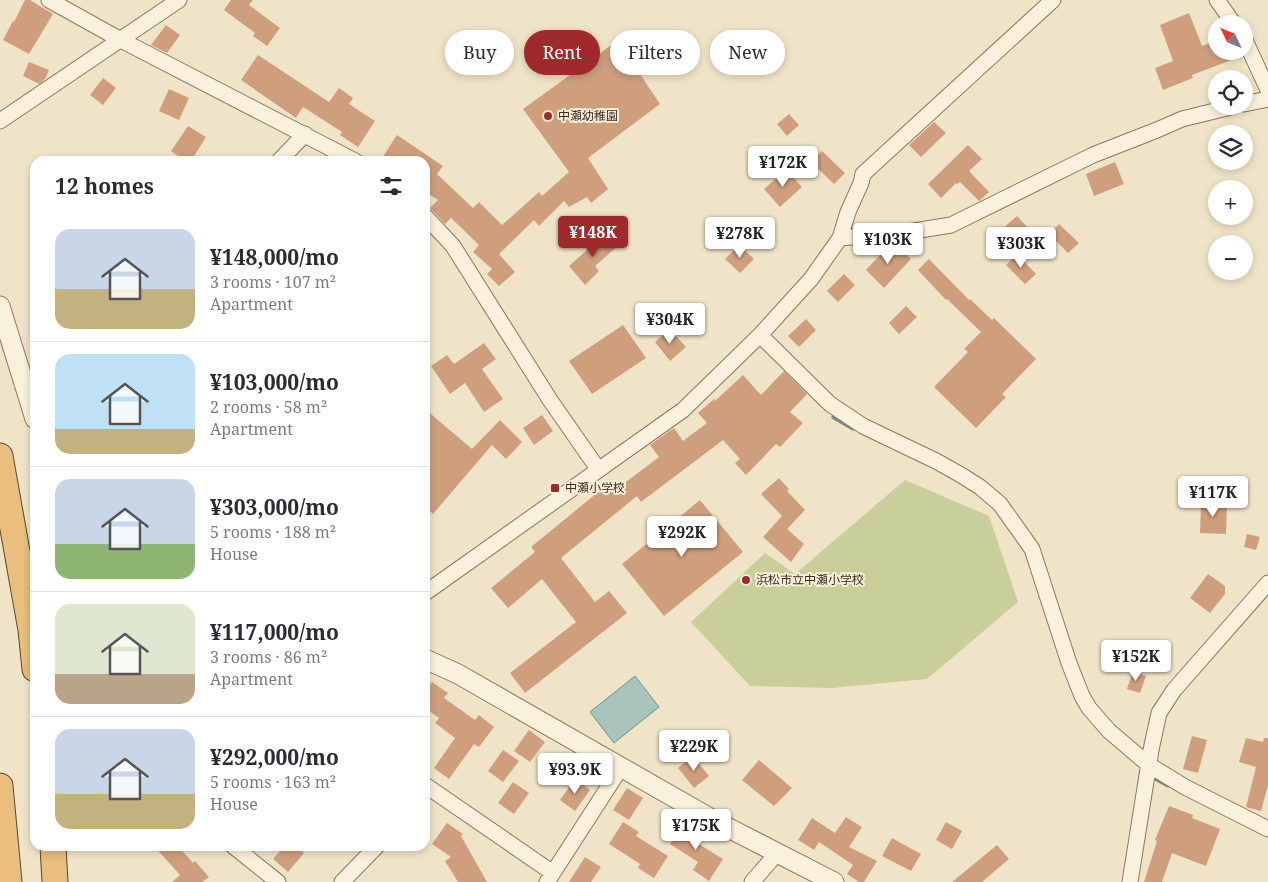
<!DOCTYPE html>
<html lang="en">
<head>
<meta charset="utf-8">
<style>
	:root { --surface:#fff; --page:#f2f2f3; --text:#2b2b33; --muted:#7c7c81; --line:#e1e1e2; --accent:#9e2a2b }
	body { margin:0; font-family:"Noto Serif","Noto Sans JP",serif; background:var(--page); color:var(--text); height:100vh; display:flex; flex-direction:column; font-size:19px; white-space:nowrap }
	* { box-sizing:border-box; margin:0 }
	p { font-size:16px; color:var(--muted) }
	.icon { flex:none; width:28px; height:28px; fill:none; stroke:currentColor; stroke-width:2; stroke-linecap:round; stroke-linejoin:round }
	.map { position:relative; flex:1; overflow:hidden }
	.panel { position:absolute; left:30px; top:156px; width:400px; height:695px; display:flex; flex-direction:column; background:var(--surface); border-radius:15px; box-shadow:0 2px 8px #0003 }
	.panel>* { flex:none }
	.guide { position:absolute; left:445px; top:30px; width:475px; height:45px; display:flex; gap:10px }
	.needle { width:32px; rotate:313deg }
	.tools { position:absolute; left:1208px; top:15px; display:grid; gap:10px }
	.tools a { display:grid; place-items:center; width:45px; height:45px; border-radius:50%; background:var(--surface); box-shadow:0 2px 8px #0003; font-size:25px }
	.price { position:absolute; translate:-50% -42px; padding:0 11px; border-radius:5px; background:#fff; color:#222; font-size:16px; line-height:32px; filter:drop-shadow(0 1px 2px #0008) }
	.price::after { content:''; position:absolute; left:50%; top:30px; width:15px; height:11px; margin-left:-8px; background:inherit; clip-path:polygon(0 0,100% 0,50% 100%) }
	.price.selected { background:var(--accent); color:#fff }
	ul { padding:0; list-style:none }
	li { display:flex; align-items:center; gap:15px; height:125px; padding:0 25px }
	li+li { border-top:1px solid var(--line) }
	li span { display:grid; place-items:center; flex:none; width:140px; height:100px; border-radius:15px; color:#555 }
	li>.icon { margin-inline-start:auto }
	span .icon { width:60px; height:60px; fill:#fffc; stroke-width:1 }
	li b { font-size:21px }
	h2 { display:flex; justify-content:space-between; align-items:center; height:60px; padding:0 25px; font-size:21px }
	.chip { padding:0 18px; border-radius:22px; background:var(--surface); box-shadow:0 2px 8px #0003; font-size:18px; line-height:45px }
	.chip.selected { background:var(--accent); color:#fff }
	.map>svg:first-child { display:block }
	.green { fill:#c9cf9b }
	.water { fill:#a9c4bc; stroke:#6f938a }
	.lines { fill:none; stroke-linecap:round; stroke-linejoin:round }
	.stream { stroke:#6f938a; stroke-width:5 }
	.building { fill:#cf9f7d }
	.minor-casing { stroke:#8d765c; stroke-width:17 }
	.tertiary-casing { stroke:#8d765c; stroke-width:21 }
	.trunk-casing { stroke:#5b4430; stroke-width:27 }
	.minor { stroke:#faf1dc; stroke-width:15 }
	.tertiary { stroke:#faf1dc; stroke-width:19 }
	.trunk { stroke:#eabe7c; stroke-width:25 }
	.poi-dot { fill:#9e2a2b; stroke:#f7eed8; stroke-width:2 }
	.labels { text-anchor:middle; stroke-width:4; stroke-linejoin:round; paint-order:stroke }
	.poi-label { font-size:12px; fill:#3d2e20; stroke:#f7eed8; text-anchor:start }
</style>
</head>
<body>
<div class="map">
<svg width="1268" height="882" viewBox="0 0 1268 882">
	<rect width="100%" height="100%" fill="#f0e4c8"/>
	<!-- green -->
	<path class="green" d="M905 480 989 516 1018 602 927 679 831 688 750 686 691 622 765 553 795 574Z"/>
	<!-- water -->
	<path class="water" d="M635 676 659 707 614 743 590 712Z"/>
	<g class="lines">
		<!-- stream -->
		<path class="stream" d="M834 417 853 428
			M1157 779 1168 785"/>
	</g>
	<!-- building -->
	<path class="building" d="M25 0H30L53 14 29 54 3 40 13 21 14 22Z
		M231 0H253L249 5 280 28 267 46 253 36 255 33 224 10Z
		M1189 13 1202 46 1216 41V51H1240L1242 56 1192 75 1193 78 1163 90 1155 68 1173 61 1160 25Z
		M166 25 180 35 167 53 151 45Z
		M628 33 644 57 634 65 660 104 588 158 608 189 591 203 587 197 569 207 564 201 539 226 534 220 499 254 515 272 499 286 487 274 492 269 473 252 479 245 451 218 445 224 430 208 438 200 426 192 425 193V161H380L397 135 443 166 437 174 473 208 479 202 502 225 539 192 542 196 569 172 523 109Z
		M258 55 329 102 339 88 353 98 349 104 375 121 358 147 340 135 342 132 303 107 296 118 241 80Z
		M29 62 49 70 45 79 39 84 23 76Z
		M103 78 116 88 103 105 90 95Z
		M169 89 189 98 179 120 159 111Z
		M789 114 799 125 787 136 777 124Z
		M934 122 946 133 921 157 909 145Z
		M188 126 206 137 191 161H186L171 151Z
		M968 145 982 159 969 171 989 192 979 201 960 182 957 184 956 183 941 198 928 184Z
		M822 151 845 173 834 184 811 162Z
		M1115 162 1124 184 1094 196 1086 174Z
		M786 170 802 187 780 207 764 189Z
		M1017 216 1030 230 1006 252 993 237Z
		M1059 224 1079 243 1068 253 1049 234Z
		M607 232 619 245 595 266 599 271 585 285 569 266Z
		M891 243H894L911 259 884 288 866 270Z
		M739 245 754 259 740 273 725 259Z
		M1017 254 1036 274 1025 284 1006 265Z
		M929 259 969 300 970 299 992 320 994 318 1036 359 1002 394 1006 397 976 428 934 387 968 352 964 349 981 332 947 299 946 300 918 270Z
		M844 274 855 285 838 302 827 291Z
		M906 306 917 317 899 334 889 323Z
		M806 319 816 330 799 347 788 336Z
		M623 325 646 358 592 394 569 361Z
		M670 329 686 347 670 361 655 342Z
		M484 343 496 359 482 369 503 399 484 412 465 383 450 394 431 366 447 355 454 364Z
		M784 371 807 394 790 412 803 423 780 447 776 444 746 475 735 463 740 459 723 440 641 502 637 496 561 558 595 602 609 591 627 613 525 693 510 673 576 622 542 579 508 608 491 588 535 552 531 547 608 484 614 491 659 457 650 445 674 428 683 441 707 423 698 413 714 399 715 401 743 375 761 395Z
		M425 409 472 449 500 420 522 442 506 459 492 445 433 514 425 507Z
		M542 415 553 431 534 445 523 428Z
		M779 478 789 489 787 491 805 510 787 529 804 544 791 562 763 537 782 516 761 494Z
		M700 500 743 552 664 616 622 564Z
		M1201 503 1227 504 1226 534 1200 533Z
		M1247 534 1260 537 1256 550 1244 547Z
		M1208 574 1225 586V594L1210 613 1190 598Z
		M1133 671 1146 676 1140 693 1127 689Z
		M432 682 448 693 444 698 475 720 479 715 494 727 479 747 474 744 449 779 434 768 455 738 435 723 439 718 425 708V692Z
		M529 730 545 742 530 762 514 751Z
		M1192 736 1207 740 1198 773 1183 769Z
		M1246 738 1263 742 1264 738H1268V785L1261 811 1246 807 1256 767 1239 762Z
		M503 750 519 761 503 782 488 771Z
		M693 756 709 776 694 788 678 768Z
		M759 760 792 788 774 806 742 780Z
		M575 779 590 790 575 811 560 800Z
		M513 782 529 793 514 814 498 803Z
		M627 788 643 798 629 820 613 810Z
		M1169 806 1193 815 1192 818 1220 829 1206 866 1172 853 1162 882H1144L1157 841 1155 840Z
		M846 817 862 827 849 847 877 861 864 882H859L847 874 853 865 819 842 814 850 798 840 812 818 835 833Z
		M623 822 639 832 636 836 668 856 654 878 638 868 640 864 609 844Z
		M684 822 700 832 694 841 723 859 709 881 693 870 698 862 670 844Z
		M946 822 962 831 952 849 936 840Z
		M447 823 463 834 461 836 487 882H458L455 877 445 861 451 857 432 844Z
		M892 838 921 854 911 871 882 856Z
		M997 845 1009 859 982 882H952Z
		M154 846H178L193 863 195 861 209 877 202 882H172L180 875Z
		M284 846H297L304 853 288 872 273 859Z
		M585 857 601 867 591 882H569Z"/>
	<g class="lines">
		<defs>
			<path id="minor" d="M49 0 121 40 355 161
				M1217 0 1234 24
				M1244 38 1268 90
				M1244 104 1268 99
				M0 121 179 0
				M279 161 305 134
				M425 216 453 246 550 400 598 469
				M840 238 908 232 951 225 1093 155 1157 130 1182 119 1235 106
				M760 335 830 404 863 426 936 461 961 475 980 487 1000 504 1032 549 1069 663 1082 696 1089 708 1109 731 1149 765 1185 787 1268 829
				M425 593 683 410 760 335 811 279 840 238 848 212 861 183 863 174 1053 0
				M425 785 553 873
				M233 846 278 882
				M342 882 377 846
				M547 882 622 766
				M752 882 778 852
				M1130 882 1151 750 1159 713 1174 690 1268 583"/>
			<path id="tertiary" d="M0 306 35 419
				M425 659 458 674 717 822 834 882"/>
			<path id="trunk" d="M0 456 31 630 35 669
				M0 786 9 882
				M53 846 55 882"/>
		</defs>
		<!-- minor casing -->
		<use href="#minor" class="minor-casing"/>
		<!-- tertiary casing -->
		<use href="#tertiary" class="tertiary-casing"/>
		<!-- trunk casing -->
		<use href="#trunk" class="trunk-casing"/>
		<!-- minor -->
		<use href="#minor" class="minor"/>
		<!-- tertiary -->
		<use href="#tertiary" class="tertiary"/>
		<!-- trunk -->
		<use href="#trunk" class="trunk"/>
	</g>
	<!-- markers -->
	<g class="poi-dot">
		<circle cx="548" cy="116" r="5"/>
		<rect x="550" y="483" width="10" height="10" rx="2.5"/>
		<circle cx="746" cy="580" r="5"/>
	</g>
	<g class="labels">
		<!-- poi labels -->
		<g class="poi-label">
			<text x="558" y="120">中瀬幼稚園</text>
			<text x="565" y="492">中瀬小学校</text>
			<text x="756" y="584">浜松市立中瀬小学校</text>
		</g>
	</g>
</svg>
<div class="tools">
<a><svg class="needle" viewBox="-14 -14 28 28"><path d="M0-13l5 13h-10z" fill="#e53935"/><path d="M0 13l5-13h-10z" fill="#7c7c81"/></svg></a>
<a><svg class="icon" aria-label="locate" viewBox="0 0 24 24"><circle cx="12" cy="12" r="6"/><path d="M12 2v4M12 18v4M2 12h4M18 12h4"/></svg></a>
<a><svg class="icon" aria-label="layers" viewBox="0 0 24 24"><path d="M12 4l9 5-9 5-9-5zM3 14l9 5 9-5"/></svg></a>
<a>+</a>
<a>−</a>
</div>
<b class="price" style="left:783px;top:188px">¥172K</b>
<b class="price selected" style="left:593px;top:258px">¥148K</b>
<b class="price" style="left:740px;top:259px">¥278K</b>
<b class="price" style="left:888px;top:265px">¥103K</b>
<b class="price" style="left:1021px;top:269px">¥303K</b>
<b class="price" style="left:670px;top:345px">¥304K</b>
<b class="price" style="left:1213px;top:518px">¥117K</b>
<b class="price" style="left:682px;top:558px">¥292K</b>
<b class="price" style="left:1136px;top:682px">¥152K</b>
<b class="price" style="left:694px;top:772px">¥229K</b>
<b class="price" style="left:575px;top:795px">¥93.9K</b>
<b class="price" style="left:696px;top:851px">¥175K</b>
<div class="guide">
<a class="chip">Buy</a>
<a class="chip selected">Rent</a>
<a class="chip">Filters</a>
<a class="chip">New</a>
</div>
<section class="panel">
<h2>12 homes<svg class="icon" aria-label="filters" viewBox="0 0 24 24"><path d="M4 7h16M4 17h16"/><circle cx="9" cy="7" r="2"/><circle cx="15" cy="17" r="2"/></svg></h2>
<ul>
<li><span style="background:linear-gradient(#c9d6e8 60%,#c2b280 0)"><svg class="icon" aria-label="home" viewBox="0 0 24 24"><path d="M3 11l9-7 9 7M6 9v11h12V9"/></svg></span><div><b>¥148,000/mo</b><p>3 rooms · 107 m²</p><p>Apartment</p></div></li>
<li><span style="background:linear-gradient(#bfe0f5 75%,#c2b280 0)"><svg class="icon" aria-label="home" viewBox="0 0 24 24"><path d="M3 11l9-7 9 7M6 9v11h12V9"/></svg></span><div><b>¥103,000/mo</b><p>2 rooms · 58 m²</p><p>Apartment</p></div></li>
<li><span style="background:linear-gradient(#c9d6e8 65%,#8fb573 0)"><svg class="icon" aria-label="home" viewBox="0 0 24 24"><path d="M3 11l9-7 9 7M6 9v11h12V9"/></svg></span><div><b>¥303,000/mo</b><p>5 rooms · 188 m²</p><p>House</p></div></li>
<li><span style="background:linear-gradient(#dfe7d0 70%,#b9a48a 0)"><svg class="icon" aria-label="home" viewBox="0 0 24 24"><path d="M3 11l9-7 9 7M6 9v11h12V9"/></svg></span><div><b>¥117,000/mo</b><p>3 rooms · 86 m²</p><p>Apartment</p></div></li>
<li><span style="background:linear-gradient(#c9d6e8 65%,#c2b280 0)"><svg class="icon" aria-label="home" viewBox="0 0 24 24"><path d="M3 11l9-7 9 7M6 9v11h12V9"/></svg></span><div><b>¥292,000/mo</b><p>5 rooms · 163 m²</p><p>House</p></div></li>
</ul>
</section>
</div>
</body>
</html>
